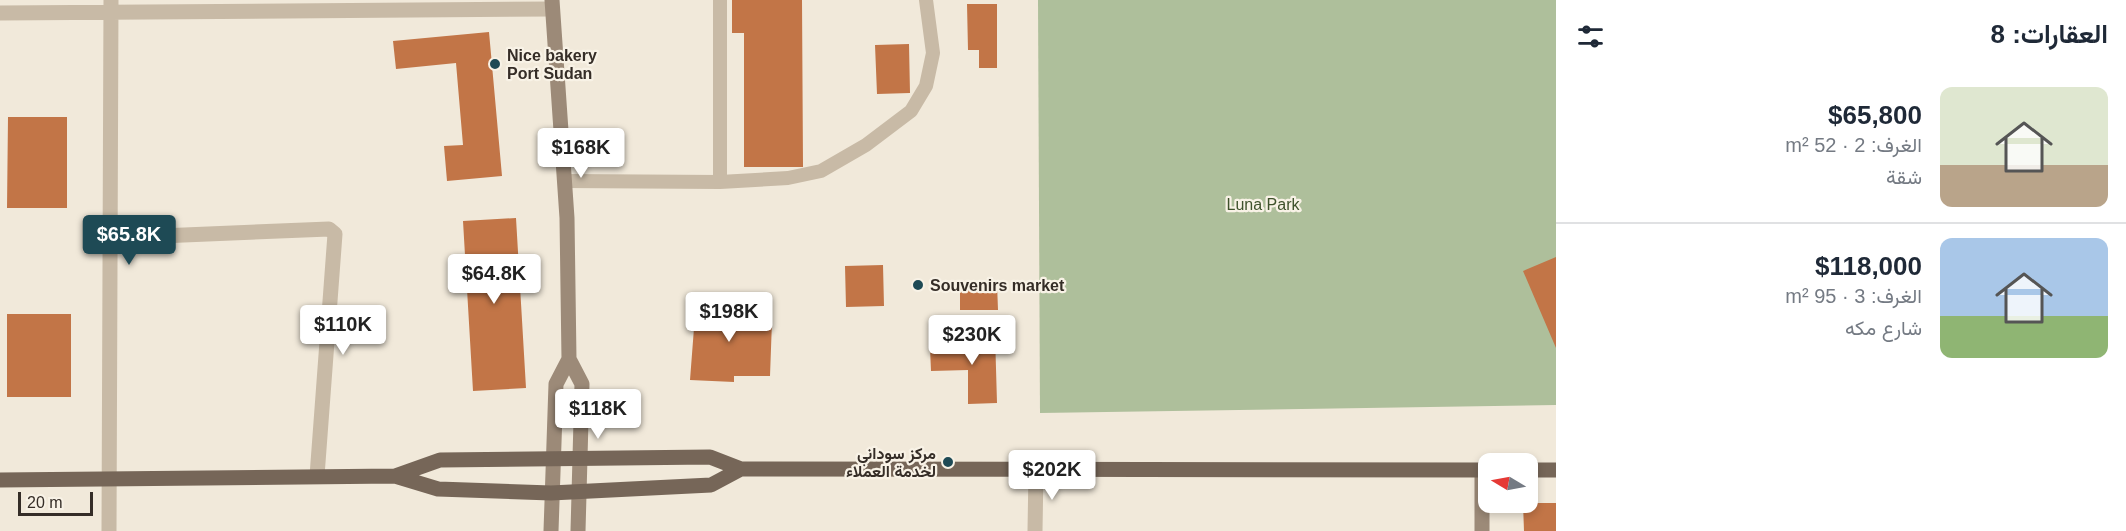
<!DOCTYPE html>
<html lang="ar">
<head>
<meta charset="utf-8">
<style>
	:root { --surface:#fff; --page:#f2f2f3; --text:#1f2937; --muted:#747a83; --line:#e0e1e3; --accent:#1e4a55 }
	body { margin:0; font-family:Arial,Vazirmatn,sans-serif; background:var(--page); color:var(--text); direction:rtl; height:100vh; display:flex; flex-direction:column; font-size:22px; white-space:nowrap }
	* { box-sizing:border-box; margin:0 }
	p { font-size:20px; color:var(--muted) }
	.icon { flex:none; width:33px; height:33px; fill:none; stroke:currentColor; stroke-width:2; stroke-linecap:round; stroke-linejoin:round }
	.map { position:relative; flex:1; overflow:hidden; direction:ltr }
	.side { display:flex; flex-direction:column; background:var(--surface); width:570px }
	.side>* { flex:none }
	.needle { width:39px; rotate:280deg }
	.controls { position:absolute; left:1478px; top:453px; display:grid; gap:12px }
	.controls a { display:grid; place-items:center; width:60px; height:60px; border-radius:12px; background:var(--surface); box-shadow:0 3px 9px #0003; font-size:30px }
	.scale { position:absolute; left:18px; bottom:15px; width:75px; box-sizing:border-box; padding-left:6px; border:3px solid #352d27; border-top:0; font-size:16px; line-height:21px; white-space:nowrap; color:#352d27; -webkit-text-stroke:4px #f8f2e6; paint-order:stroke }
	.price { position:absolute; translate:-50% -51px; padding:0 14px; border-radius:6px; background:#fff; color:#222; font-size:20px; line-height:39px; filter:drop-shadow(0 2px 3px #0008) }
	.price::after { content:''; position:absolute; left:50%; top:36px; width:18px; height:14px; margin-left:-9px; background:inherit; clip-path:polygon(0 0,100% 0,50% 100%) }
	.price.current { background:var(--accent); color:#fff }
	ul { padding:0; list-style:none }
	li { display:flex; align-items:center; gap:18px; height:150px; padding:0 18px }
	li+li { border-top:2px solid var(--line) }
	li span { display:grid; place-items:center; flex:none; width:168px; height:120px; border-radius:12px; color:#555 }
	li>.icon { margin-inline-start:auto }
	span .icon { width:72px; height:72px; fill:#fffc; stroke-width:1 }
	li b { font-size:26px }
	h2 { display:flex; justify-content:space-between; align-items:center; height:72px; padding:0 18px; font-size:26px }
	main { display:flex; flex:1; min-height:0 }
	.map>svg:first-child { display:block }
	.green { fill:#aebf9b }
	.building { fill:#c27547 }
	.lines { fill:none; stroke-linecap:round; stroke-linejoin:round }
	.lane { stroke:#c8baa6; stroke-width:14 }
	.street { stroke:#c8baa6; stroke-width:15 }
	.secondary { stroke:#9c8a78; stroke-width:15 }
	.primary { stroke:#766658; stroke-width:15 }
	.poi-dot { fill:#1e4a55; stroke:#f8f2e6; stroke-width:2 }
	.labels { text-anchor:middle; stroke-width:4.5; stroke-linejoin:round; paint-order:stroke }
	.poi-label { font-size:16px; font-weight:bold; fill:#352d27; stroke:#f8f2e6; text-anchor:start }
	.park-label { font-size:16px; fill:#3f522c; stroke:#f8f2e6 }
</style>
</head>
<body>
<main>
<section class="side">
<h2>العقارات: 8<svg class="icon" aria-label="filters" viewBox="0 0 24 24"><path d="M4 7h16M4 17h16"/><circle cx="9" cy="7" r="2"/><circle cx="15" cy="17" r="2"/></svg></h2>
<ul>
<li><span style="background:linear-gradient(#dfe7d0 65%,#b9a48a 0)"><svg class="icon" aria-label="home" viewBox="0 0 24 24"><path d="M3 11l9-7 9 7M6 9v11h12V9"/></svg></span><div><b>$65,800</b><p>الغرف: 2 · 52 m²</p><p>شقة</p></div></li>
<li><span style="background:linear-gradient(#a9c7e8 65%,#8fb573 0)"><svg class="icon" aria-label="home" viewBox="0 0 24 24"><path d="M3 11l9-7 9 7M6 9v11h12V9"/></svg></span><div><b>$118,000</b><p>الغرف: 3 · 95 m²</p><p>شارع مكه</p></div></li>
</ul>
</section>
<div class="map">
<svg width="1556" height="531" viewBox="0 0 1556 531">
	<rect width="100%" height="100%" fill="#f1e9da"/>
	<!-- green -->
	<path class="green" d="M1038 0H1556V405L1040 413Z"/>
	<!-- building -->
	<path class="building" d="M732 0H802L803 167H744V33H732Z
		M967 4H997V68H979V50H968Z
		M489 32 502 176 447 181 444 146 463 145 456 63 396 69 393 41Z
		M909 44 910 93 877 94 875 45Z
		M8 117H67V208H7Z
		M516 218 526 388 473 391 463 221Z
		M1556 257V348L1523 271Z
		M883 265 884 306 846 307 845 266Z
		M997 283 998 310H960V284Z
		M696 302 751 303 750 321H772L770 376H734V382L690 380Z
		M7 314H71V397H7Z
		M995 334 997 403 968 404V370L931 371 930 348 963 347V335Z
		M1523 503H1556V531H1524Z"/>
	<g class="lines">
		<!-- lane -->
		<path class="lane" d="M565 181 720 182V0
			M720 182 788 178 821 171 866 145 911 111 926 86 933 53 926 0"/>
		<!-- street -->
		<path class="street" d="M0 13 552 9
			M112 238 329 229 335 234 317 476
			M109 531 111 0
			M1035 531 1036 471"/>
		<!-- secondary -->
		<path class="secondary" d="M552 0 567 218 569 359 582 384 578 531
			M1482 470V531
			M551 531 556 384 569 359"/>
		<!-- primary -->
		<path class="primary" d="M1527 470H1556
			M395 476 440 460 710 457 741 469 1488 470
			M0 480 395 476 438 489 551 493 711 485 741 469"/>
	</g>
	<!-- markers -->
	<g class="poi-dot">
		<circle cx="495" cy="64" r="6"/>
		<circle cx="918" cy="285" r="6"/>
		<circle cx="948" cy="462" r="6"/>
	</g>
	<g class="labels">
		<!-- poi labels -->
		<g class="poi-label">
			<text x="507" y="61">Nice bakery<tspan x="507" dy="18">Port Sudan</tspan></text>
			<text x="930" y="291">Souvenirs market</text>
			<text x="936" y="459" text-anchor="end">مركز سوداني<tspan x="936" dy="18">لخدمة العملاء</tspan></text>
		</g>
		<!-- park labels -->
		<g class="park-label">
			<text x="1263" y="210">Luna Park</text>
		</g>
	</g>
</svg>
<div class="controls">
<a><svg class="needle" viewBox="-14 -14 28 28"><path d="M0-13l5 13h-10z" fill="#e53935"/><path d="M0 13l5-13h-10z" fill="#747a83"/></svg></a>
</div>
<div class="scale">20 m</div>
<b class="price" style="left:581px;top:179px">$168K</b>
<b class="price current" style="left:129px;top:266px">$65.8K</b>
<b class="price" style="left:494px;top:305px">$64.8K</b>
<b class="price" style="left:729px;top:343px">$198K</b>
<b class="price" style="left:343px;top:356px">$110K</b>
<b class="price" style="left:972px;top:366px">$230K</b>
<b class="price" style="left:598px;top:440px">$118K</b>
<b class="price" style="left:1052px;top:501px">$202K</b>
</div>
</main>
</body>
</html>
